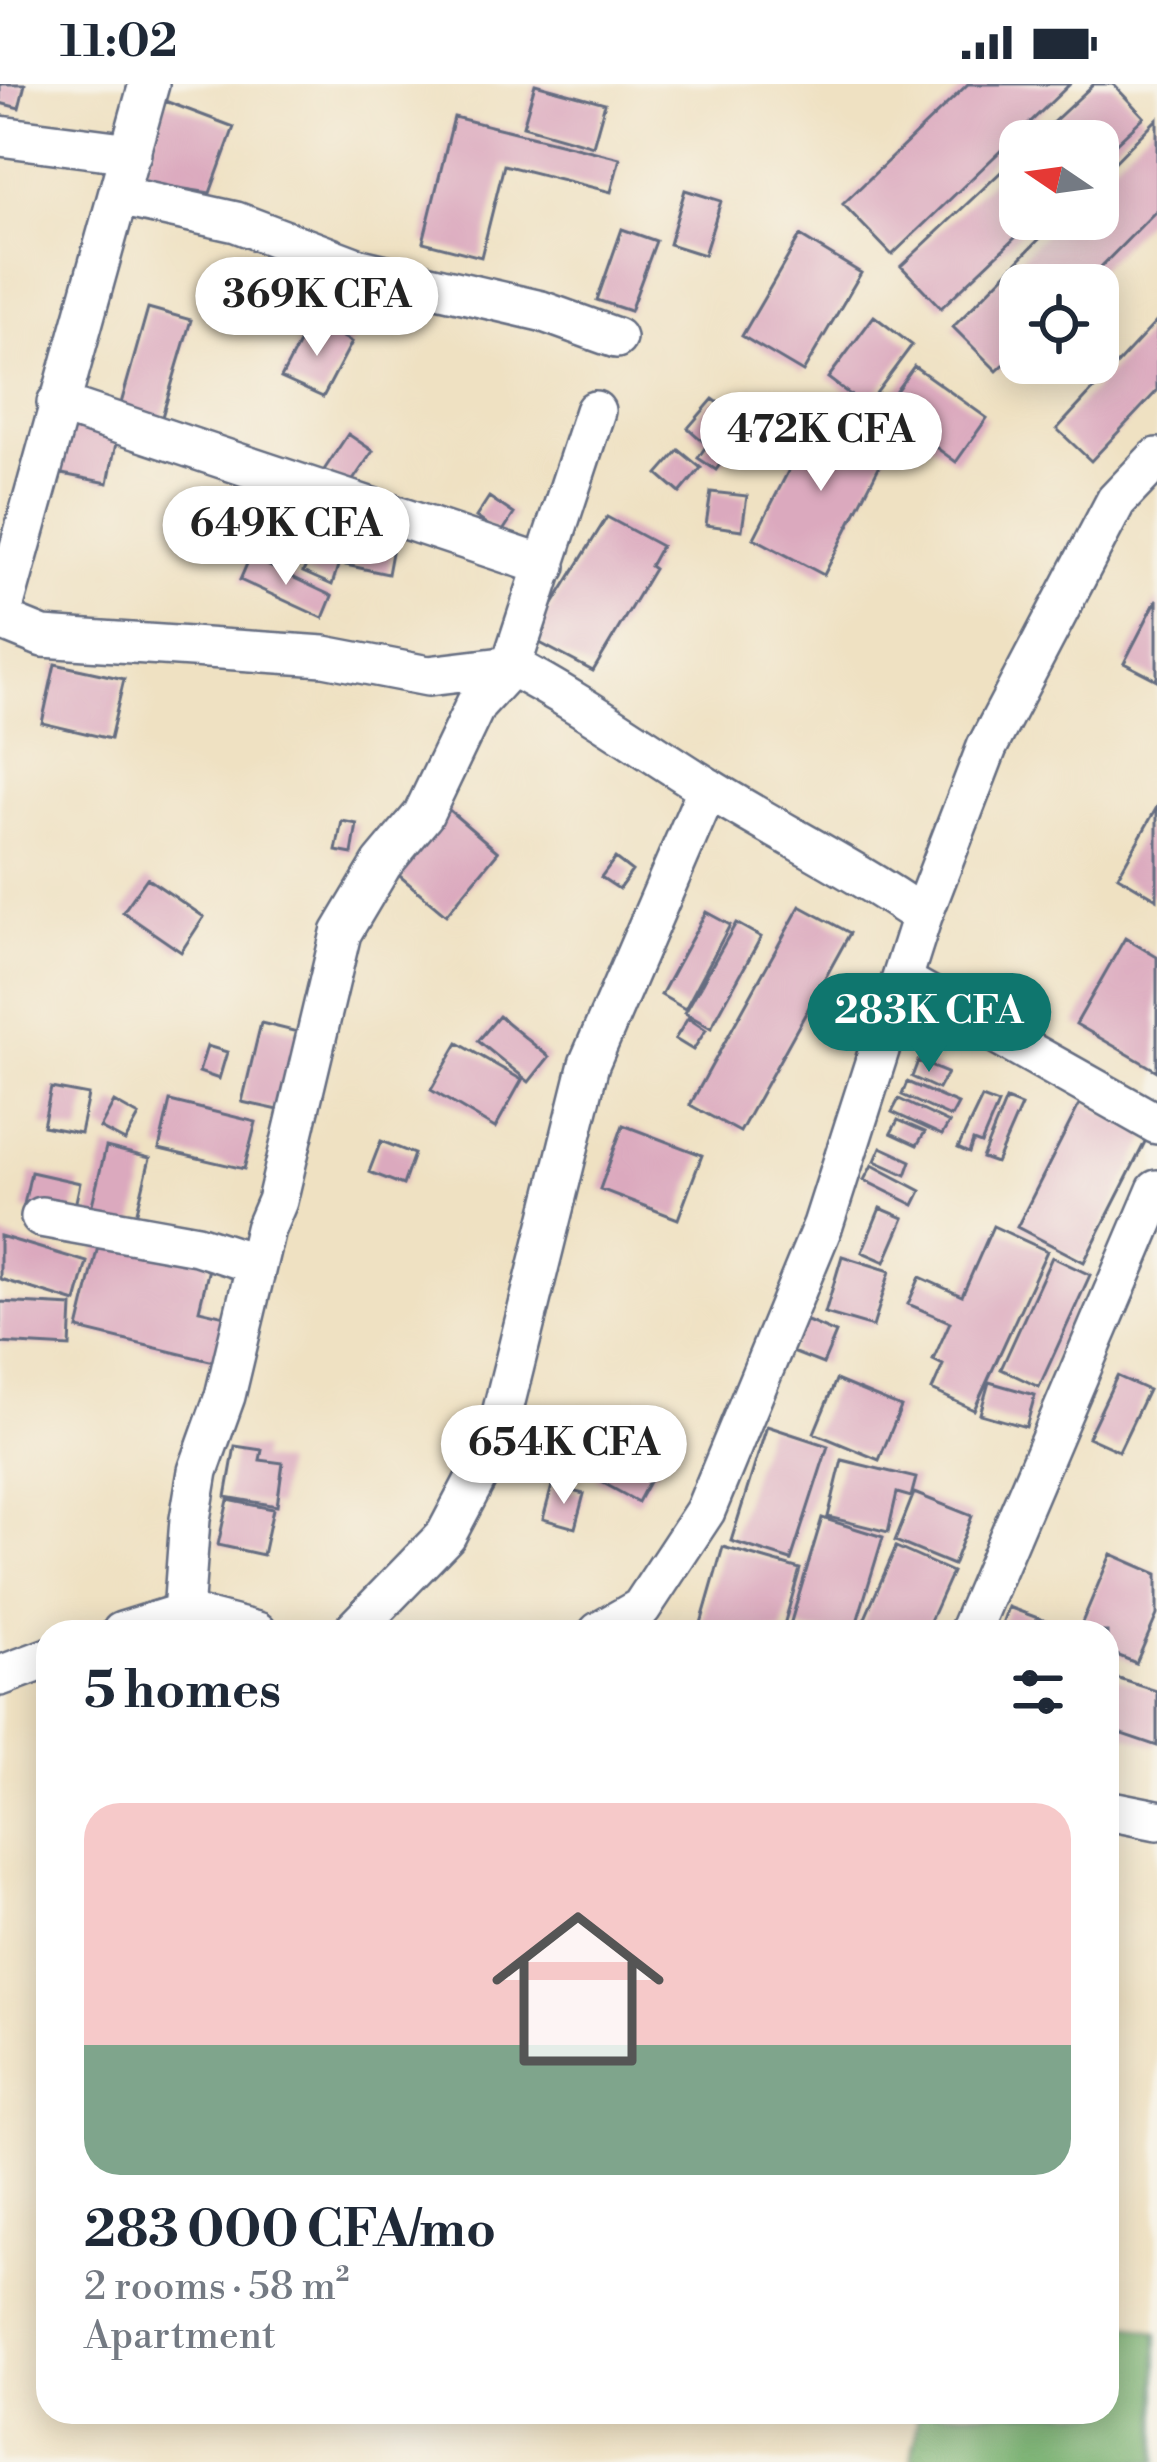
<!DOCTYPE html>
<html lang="en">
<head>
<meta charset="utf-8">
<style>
	:root { --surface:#fff; --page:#f2f2f3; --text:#1f2937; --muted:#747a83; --accent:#0f766e }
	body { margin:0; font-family:"Libre Bodoni",serif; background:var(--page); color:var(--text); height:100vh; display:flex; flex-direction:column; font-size:45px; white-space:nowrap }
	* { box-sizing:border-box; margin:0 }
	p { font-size:39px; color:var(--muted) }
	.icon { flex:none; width:66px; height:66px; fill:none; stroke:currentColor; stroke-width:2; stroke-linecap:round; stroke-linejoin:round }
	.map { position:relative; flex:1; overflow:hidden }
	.panel { position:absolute; left:36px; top:1536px; width:1083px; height:804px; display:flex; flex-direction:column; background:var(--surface); border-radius:36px; box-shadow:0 6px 30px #0003 }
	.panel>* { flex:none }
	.needle { width:78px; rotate:283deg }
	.buttons { position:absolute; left:999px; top:36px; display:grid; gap:24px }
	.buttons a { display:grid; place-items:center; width:120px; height:120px; border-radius:24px; background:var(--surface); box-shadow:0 6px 30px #0003; font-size:60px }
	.price { position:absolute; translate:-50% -102px; padding:0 27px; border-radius:42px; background:#fff; color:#222; font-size:39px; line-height:78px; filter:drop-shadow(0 3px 6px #0008) }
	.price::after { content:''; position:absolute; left:50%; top:72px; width:36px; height:27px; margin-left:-18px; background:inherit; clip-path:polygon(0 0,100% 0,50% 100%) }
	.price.active { background:var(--accent); color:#fff }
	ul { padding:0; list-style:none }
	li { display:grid; align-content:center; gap:24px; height:636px; padding:0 48px }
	li span { display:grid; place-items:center; height:372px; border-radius:36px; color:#555 }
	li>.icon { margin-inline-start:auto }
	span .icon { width:216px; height:216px; fill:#fffc; stroke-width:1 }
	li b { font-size:51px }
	h2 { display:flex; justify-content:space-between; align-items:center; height:144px; padding:0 48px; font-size:51px }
	.status { display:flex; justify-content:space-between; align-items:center; height:84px; padding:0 60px; background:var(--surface); direction:ltr }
	.status svg { height:33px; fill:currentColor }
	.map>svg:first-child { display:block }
	.forest { fill:#75af6d; stroke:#486f66; stroke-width:3 }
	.building { fill:#dba9be }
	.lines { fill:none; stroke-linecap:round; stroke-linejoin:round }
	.minor-casing { stroke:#656d81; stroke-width:44 }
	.minor { stroke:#fff; stroke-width:39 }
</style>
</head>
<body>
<div class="status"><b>11:02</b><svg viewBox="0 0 49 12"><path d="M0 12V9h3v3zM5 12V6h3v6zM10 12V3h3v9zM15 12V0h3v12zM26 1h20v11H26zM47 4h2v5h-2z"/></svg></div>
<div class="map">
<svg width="1157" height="2378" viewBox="0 0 1157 2378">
	<rect width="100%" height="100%" fill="#f7f3e8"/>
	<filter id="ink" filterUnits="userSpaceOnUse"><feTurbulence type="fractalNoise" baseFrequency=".00833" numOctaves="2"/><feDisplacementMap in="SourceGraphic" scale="24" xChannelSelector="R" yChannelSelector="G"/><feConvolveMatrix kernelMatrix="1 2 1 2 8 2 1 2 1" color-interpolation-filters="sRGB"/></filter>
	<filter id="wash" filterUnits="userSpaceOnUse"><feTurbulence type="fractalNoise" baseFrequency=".004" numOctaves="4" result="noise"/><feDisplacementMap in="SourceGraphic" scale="48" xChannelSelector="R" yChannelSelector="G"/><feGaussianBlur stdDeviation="2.7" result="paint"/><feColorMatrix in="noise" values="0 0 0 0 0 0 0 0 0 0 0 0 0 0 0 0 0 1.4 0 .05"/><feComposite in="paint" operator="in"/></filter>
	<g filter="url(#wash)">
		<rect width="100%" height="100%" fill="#efe1c2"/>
		<!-- forest -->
		<path class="forest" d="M1107 2235 1157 2249V2378H912L918 2328H1107Z"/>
		<g id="blocks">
			<!-- building -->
			<path class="building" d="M0 0H25L19 24 0 19Z
				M535 0 605 19 593 62 523 42Z
				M968 0H1070L892 171 843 120Z
				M1094 0H1113L1144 33 1098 76V57H1033Z
				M165 17 234 43 210 109 141 98Z
				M454 33 620 74 611 108 504 81 481 173 423 158Z
				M1157 35V126L1083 201H1020V265L997 287 953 243 1059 135H1098V95Z
				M1020 70V135H1035L941 224 901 182Z
				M685 106 721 117 704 171 669 160Z
				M622 145 656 157 630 227 597 216Z
				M800 152 861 189 803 288 742 252Z
				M148 224 191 236 161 336 120 323Z
				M874 232 912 261 866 323 828 294Z
				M311 236 352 258 323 313 281 294Z
				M1157 237V307L1091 377 1057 345Z
				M914 282 987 334 956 378 883 325Z
				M713 315 748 340 716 386 698 374 724 336 705 359 688 344Z
				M818 329 888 365 824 491 754 454Z
				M61 338 118 349 108 399 52 388Z
				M348 350 373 367 349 402 324 386Z
				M679 366 701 384 680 409 658 390Z
				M245 387 352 437 332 501 303 488 306 482 220 442Z
				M711 408 747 412 742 446 706 441Z
				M489 413 514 430 501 450 476 433Z
				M357 428 398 436 388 490 346 481Z
				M607 433 661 462 650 482 654 485 593 587 538 558 545 546 539 543Z
				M250 473 332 512 323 534 240 496Z
				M1157 515V596L1124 579Z
				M55 580 124 595 110 655 42 639Z
				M442 720 498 768 446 831 389 783Z
				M1157 723V815L1118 792Z
				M342 737 357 740 352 770 336 767Z
				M615 774 632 787 619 805 601 793Z
				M147 794 204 833 181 868 123 828Z
				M800 822 850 849 740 1048 690 1021Z
				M706 828 730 841 685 925 661 911Z
				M736 839 761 853 711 944 685 929Z
				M1125 854 1157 873V987L1076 940Z
				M499 932 549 973 529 998 478 957Z
				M688 934 706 946 693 966 675 955Z
				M261 939 310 951 292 1029 242 1018Z
				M458 959 522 996 495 1044 431 1006Z
				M207 962 227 968 219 995 199 988Z
				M918 977 947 989 938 1005 912 993Z
				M907 998 958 1020 951 1033 902 1011Z
				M51 1004 88 1011 80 1049 43 1042Z
				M982 1014 998 1020 981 1060 973 1057 969 1069 958 1064Z
				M899 1015 949 1039 942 1051 892 1028Z
				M1006 1016 1021 1022 996 1079 982 1074Z
				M170 1017 256 1038 244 1085 159 1065Z
				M1081 1017 1148 1052 1084 1178 1017 1143Z
				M114 1018 139 1032 125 1057 100 1044Z
				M898 1036 925 1048 917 1061 891 1049Z
				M623 1041 702 1071 678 1135 600 1105Z
				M381 1057 414 1070 403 1101 369 1088Z
				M106 1063 150 1074 131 1152 87 1141Z
				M881 1063 911 1077 906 1091 875 1077Z
				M872 1081 921 1107 914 1121 864 1096Z
				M31 1088 80 1099 72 1136 23 1125Z
				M880 1124 904 1134 885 1178 862 1168Z
				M993 1142 1047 1167 974 1326 932 1306 943 1281 933 1276 950 1238 908 1220 920 1193 962 1212Z
				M101 1150 211 1176 199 1226 229 1233 218 1279 78 1245Z
				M0 1152 87 1178 76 1218 0 1195Z
				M842 1172 890 1187 873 1243 825 1229Z
				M1052 1173 1090 1191 1039 1303 1001 1285Z
				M0 1218 72 1222 70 1263 0 1259Z
				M805 1236 836 1249 823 1280 792 1268Z
				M1117 1292 1148 1306 1119 1367 1088 1353Z
				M836 1296 901 1323 879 1376 814 1349Z
				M989 1298 1035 1311 1026 1343 980 1330Z
				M767 1342 828 1362 791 1476 731 1457Z
				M616 1356 659 1379 638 1418 596 1395Z
				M235 1362 262 1366 260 1376 283 1379 277 1422 226 1413Z
				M842 1376 916 1394 911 1413 897 1409 888 1448 828 1433Z
				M552 1402 584 1410 575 1444 543 1435Z
				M914 1409 972 1432 953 1481 895 1457Z
				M228 1416 273 1425 263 1471 218 1461Z
				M822 1434 883 1453 854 1548H812L790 1541Z
				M723 1463 800 1485 782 1548H718L700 1543Z
				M896 1463 952 1488 925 1548H859Z
				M1111 1470 1157 1490V1531L1136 1579 1107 1567V1548H1078Z
				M1008 1523 1054 1540 1051 1548H999Z
				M1113 1593 1157 1607V1662L1107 1645V1610Z"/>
		</g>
	</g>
	<g filter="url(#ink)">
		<use href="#blocks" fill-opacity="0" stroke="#656d81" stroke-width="3"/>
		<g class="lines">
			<defs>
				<path id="minor" d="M149 0 2 528 6 538 43 553 324 572 428 592 511 582
					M0 52 131 69
					M119 112 236 138 360 185 541 227 616 254
					M57 319 546 482
					M595 327 511 582C580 618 642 663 708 704 779 748 853 784 922 832
					M903 897 1157 1040
					M41 1133 197 1161 256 1180
					M183 1529 190 1435 198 1387 225 1312 265 1145 277 1117 341 849 382 780 423 731 476 620 511 582
					M122 1548 183 1529 257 1548
					M352 1548 446 1451 495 1358 589 980 708 704
					M599 1548 641 1524 705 1427 823 1141 922 832 987 663 1116 417 1157 374
					M969 1548 1157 1106
					M0 1592 48 1574
					M1107 1726 1157 1736"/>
			</defs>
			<!-- minor casing -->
			<use href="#minor" class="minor-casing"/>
			<!-- minor -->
			<use href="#minor" class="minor"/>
		</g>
	</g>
</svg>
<div class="buttons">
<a><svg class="needle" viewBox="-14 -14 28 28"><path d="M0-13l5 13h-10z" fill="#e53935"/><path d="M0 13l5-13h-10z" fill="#747a83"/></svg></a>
<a><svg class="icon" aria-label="locate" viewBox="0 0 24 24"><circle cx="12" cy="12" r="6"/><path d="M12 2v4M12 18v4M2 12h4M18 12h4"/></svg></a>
</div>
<b class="price" style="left:317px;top:275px">369K CFA</b>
<b class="price" style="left:821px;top:410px">472K CFA</b>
<b class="price" style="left:286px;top:504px">649K CFA</b>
<b class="price active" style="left:929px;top:991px">283K CFA</b>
<b class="price" style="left:564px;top:1423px">654K CFA</b>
<section class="panel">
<h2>5 homes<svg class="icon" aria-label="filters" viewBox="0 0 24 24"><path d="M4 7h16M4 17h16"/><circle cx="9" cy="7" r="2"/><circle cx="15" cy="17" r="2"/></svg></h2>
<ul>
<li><span style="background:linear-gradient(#f6c9c9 65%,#7fa58c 0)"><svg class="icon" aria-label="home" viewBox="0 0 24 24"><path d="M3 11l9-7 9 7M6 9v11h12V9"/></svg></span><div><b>283 000 CFA/mo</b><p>2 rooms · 58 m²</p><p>Apartment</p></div></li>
</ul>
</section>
</div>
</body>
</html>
